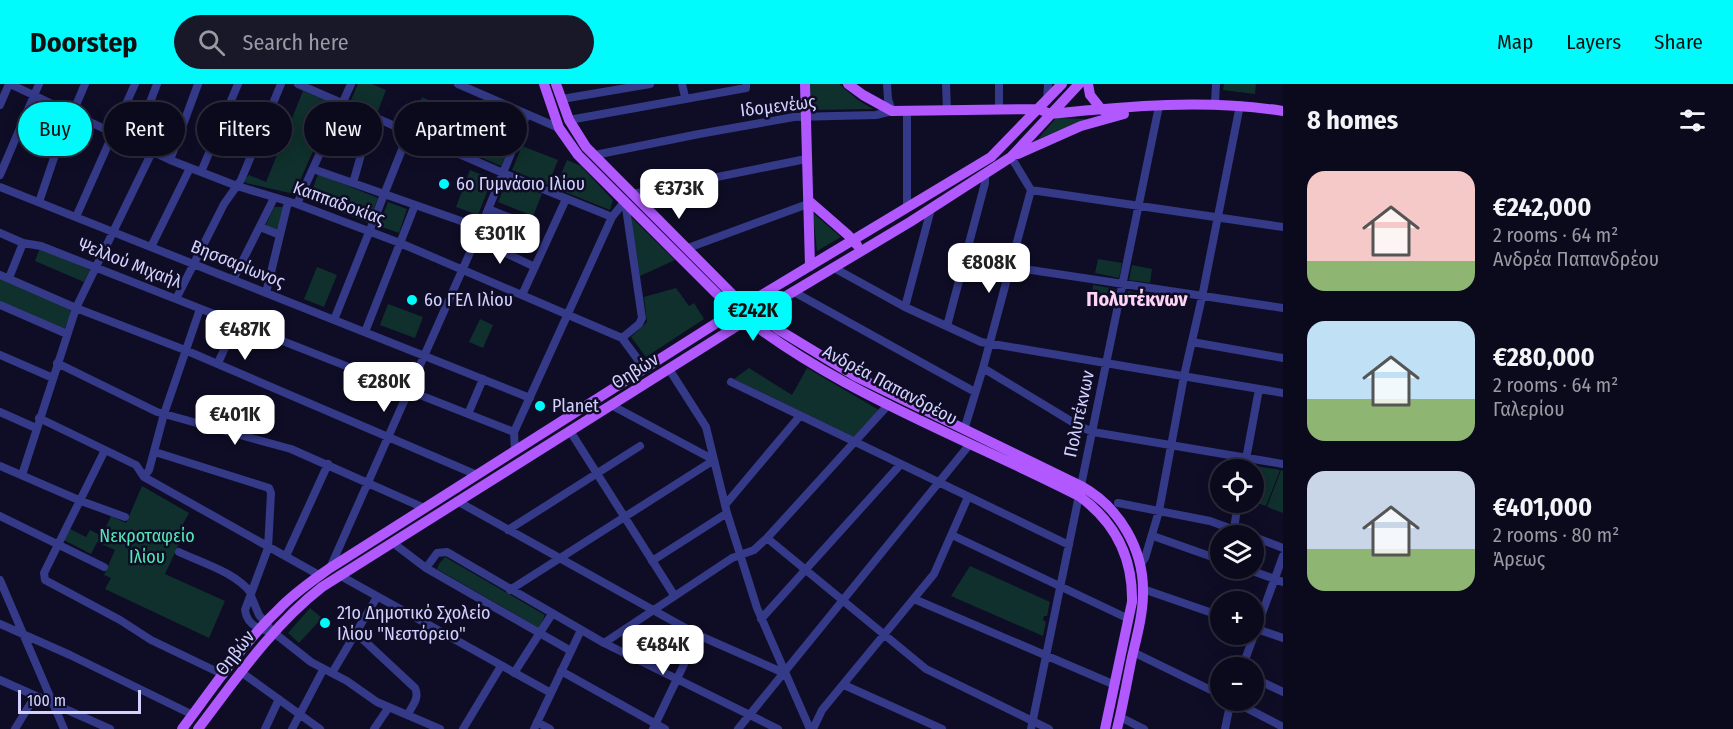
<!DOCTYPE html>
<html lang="en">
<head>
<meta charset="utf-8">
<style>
	:root { --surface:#0b0a1c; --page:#191829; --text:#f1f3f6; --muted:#9a9aa3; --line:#2b2b3b; --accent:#00fbfc }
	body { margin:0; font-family:"Fira Sans Condensed",sans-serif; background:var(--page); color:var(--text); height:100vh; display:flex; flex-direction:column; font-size:22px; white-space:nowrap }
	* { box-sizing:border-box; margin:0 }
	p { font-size:20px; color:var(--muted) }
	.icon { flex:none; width:33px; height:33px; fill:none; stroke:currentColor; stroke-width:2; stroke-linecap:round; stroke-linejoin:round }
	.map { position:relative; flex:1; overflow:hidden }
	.details { display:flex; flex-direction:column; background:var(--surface); width:450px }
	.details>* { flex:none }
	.hud { position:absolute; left:18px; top:18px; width:570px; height:54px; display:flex; gap:12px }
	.tools { position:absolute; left:1210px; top:375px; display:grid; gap:12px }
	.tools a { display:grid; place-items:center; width:54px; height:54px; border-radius:50%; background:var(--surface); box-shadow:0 3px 15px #0003,0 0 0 2px var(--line); font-size:30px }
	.scale { position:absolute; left:18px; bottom:15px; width:123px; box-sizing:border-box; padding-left:6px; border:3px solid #d2d1ff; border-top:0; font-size:16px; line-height:21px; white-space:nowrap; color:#d2d1ff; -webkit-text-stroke:4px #0f0d26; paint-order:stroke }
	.price { position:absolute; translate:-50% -51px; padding:0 14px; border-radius:12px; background:#fff; color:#222; font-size:20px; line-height:39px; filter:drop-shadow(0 2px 3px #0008) }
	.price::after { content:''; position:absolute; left:50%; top:36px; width:18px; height:14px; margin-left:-9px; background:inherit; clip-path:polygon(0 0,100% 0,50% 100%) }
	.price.selected { background:var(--accent); color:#111 }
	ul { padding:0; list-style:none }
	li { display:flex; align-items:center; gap:18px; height:150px; padding:0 24px }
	li span { display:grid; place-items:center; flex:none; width:168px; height:120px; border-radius:18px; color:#555 }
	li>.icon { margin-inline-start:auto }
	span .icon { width:72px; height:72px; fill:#fffc; stroke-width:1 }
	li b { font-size:26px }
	h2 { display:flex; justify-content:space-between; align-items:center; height:72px; padding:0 24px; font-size:26px }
	.pill { padding:0 21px; border-radius:27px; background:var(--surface); box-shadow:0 3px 15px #0003,0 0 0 2px var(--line); font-size:21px; line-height:54px }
	.pill.selected { background:var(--accent); color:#111 }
	header { display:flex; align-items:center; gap:36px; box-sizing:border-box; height:84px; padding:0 30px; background:var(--accent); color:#111 }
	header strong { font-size:28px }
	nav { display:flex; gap:33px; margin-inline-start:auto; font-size:21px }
	.search { width:420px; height:54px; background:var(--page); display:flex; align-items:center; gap:15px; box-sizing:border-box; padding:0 21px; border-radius:33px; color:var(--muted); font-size:22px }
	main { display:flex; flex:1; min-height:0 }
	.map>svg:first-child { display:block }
	.green { fill:#0f302c }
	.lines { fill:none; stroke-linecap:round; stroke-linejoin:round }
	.minor { stroke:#343988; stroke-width:8 }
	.major { stroke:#b158ff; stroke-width:10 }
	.poi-dot { fill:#00fbfc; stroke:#0f0d26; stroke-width:2 }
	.labels { text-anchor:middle; stroke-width:5; stroke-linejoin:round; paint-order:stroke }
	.street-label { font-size:18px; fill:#d2d1ff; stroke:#0f0d26 }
	.poi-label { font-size:18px; fill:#d2d1ff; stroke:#0f0d26; text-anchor:start }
	.park-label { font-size:18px; fill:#53e9b5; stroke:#0f0d26 }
	.neighbourhood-label { font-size:20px; font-weight:bold; fill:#ffd3f3; stroke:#0f0d26 }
</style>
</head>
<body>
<header>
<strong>Doorstep</strong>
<div class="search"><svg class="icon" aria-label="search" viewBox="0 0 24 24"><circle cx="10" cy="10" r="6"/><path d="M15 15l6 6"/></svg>Search here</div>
<nav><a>Map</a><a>Layers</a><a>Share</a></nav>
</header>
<main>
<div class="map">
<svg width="1283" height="645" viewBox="0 0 1283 645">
	<rect width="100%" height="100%" fill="#0f0d26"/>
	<!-- green -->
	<path class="green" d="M358 0H372L386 6 378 27 351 16Z
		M809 0H839L858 16 873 25 809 26Z
		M1224 0H1256L1255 10 1223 6Z
		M303 7 334 20 294 110 246 99 245 95 249 91 266 98Z
		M422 13 513 53 501 82 409 42Z
		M1056 34 1087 35 1038 55Z
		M522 62 558 76 548 101 512 86Z
		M567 76 581 82 613 116 610 126 555 104Z
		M470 86 492 95 478 131 456 123Z
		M318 90 378 114 368 139 309 115Z
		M507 96 542 110 533 132 498 118Z
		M388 118 407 125 399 149 379 142Z
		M274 123H284L278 148 265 143Z
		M813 129 841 153 817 167Z
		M631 133 675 176 640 192Z
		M40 164 90 186 84 198 35 177Z
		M1098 175 1122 179 1119 194 1095 189Z
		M1132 181 1152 185 1150 199 1129 196Z
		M317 183 337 191 324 223 304 215Z
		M0 193 69 224 71 229 64 246 0 218Z
		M1093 201 1116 205 1113 219 1091 215Z
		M676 204 689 222 694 219 704 235 646 273 631 253 647 238 644 213Z
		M1128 207 1150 211 1147 224 1125 221Z
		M388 220 423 233 415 254 380 241Z
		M480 235 493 241 483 264 469 258Z
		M749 284 792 311 807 284 879 326 854 353 734 295Z
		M1250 381 1280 386 1266 422 1254 418V386L1249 385Z
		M1281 386 1283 387V429L1267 423Z
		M142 402 189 429 181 444 185 447 165 490 225 517 209 554 105 505 111 494 104 491 115 466 97 458 91 470 64 456 70 445 86 453 90 446 102 452 111 432 126 439Z
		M445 473 545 531 539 544 437 485 439 480Z
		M970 482 1050 518 1047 532H1044L1043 536 1046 538 1043 552 951 512Z
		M310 524 322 534 299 559 288 549Z"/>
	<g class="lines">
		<!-- minor -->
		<path class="minor" d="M10 0 170 76 237 102 297 120 400 159 622 254 645 285
			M298 0 503 89 612 133
			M458 0 559 44
			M682 0 685 13
			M946 0 947 26
			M999 0V24
			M562 15 650 0
			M1047 17 1048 0
			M1215 19 1216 0
			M0 21 9 0
			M569 36 746 4V0
			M134 60 157 0
			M595 71 699 50 794 33 876 31 892 27 888 15 887 0
			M170 76 198 0
			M313 85 481 144
			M201 88 238 0
			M0 91 39 0
			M353 99 372 32
			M0 103 530 314
			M1031 106 1283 143
			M633 110 806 75
			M39 118 56 68 85 0
			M297 120 351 0
			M907 124V28
			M488 125 526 140
			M76 133 135 0
			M260 143 280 151
			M0 149 23 159 41 162 514 348
			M476 155 535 183
			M151 163 190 84
			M688 164 805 121 809 117
			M1011 183 1283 224
			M834 184 905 223 981 258 1283 309
			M0 191 76 224 185 266 477 391
			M9 194 23 159
			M233 196 274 114
			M794 208 975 308
			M266 209 288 118
			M522 211 566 115
			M176 215 224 120 241 96 281 0
			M0 221 67 250
			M905 223 931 125
			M334 236 409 48
			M947 242 985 99V91
			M365 248 415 121
			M622 254 639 240 642 234 625 117
			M1192 258 1283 274
			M0 271 53 294
			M57 279 157 328 291 365 424 424
			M218 279 236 239
			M983 284 1079 342 1093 348 1283 380
			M669 285 706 343 727 429 757 524 810 645
			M731 298 1069 461
			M611 321 714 376
			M0 328 36 344
			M468 330 483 295
			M39 334 136 381 144 393 319 491
			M964 346 983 284 1031 106 1011 73
			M570 347 674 511
			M514 348 612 133 625 117
			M514 348 515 367
			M105 366 44 489 45 496 120 536 151 556 224 591
			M155 368 269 404 271 409 268 464 245 526C247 541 259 546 273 548
			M0 382 81 417 125 433
			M1244 386 1259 305
			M22 391 76 224 152 68
			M144 393 149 386 164 330 200 225
			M457 417 698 551 784 589
			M1118 419 1210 437 1251 452
			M725 421 799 333
			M0 432 104 483
			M1234 445 1238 418
			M508 446 640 362
			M952 451 1129 535
			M1153 452 1221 476
			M1254 453 1283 464
			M767 454 926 585 1049 645
			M394 457 397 462 426 484 571 567
			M179 468C202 479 235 488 251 509
			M286 472 328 380
			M652 477 727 429
			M1140 481 1145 474 1159 427 1184 292 1202 213 1240 21
			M330 484 476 155 527 30
			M426 484 437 469 447 468 604 559 778 645
			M1244 484 1283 498
			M339 491 551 609
			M0 496 64 645
			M1143 505 1221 532
			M510 506 714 376
			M251 512 259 531 273 548 311 578 347 597 377 618 440 645
			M914 515 1115 601
			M761 535 900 381
			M0 540 70 571 193 631
			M1254 544 1283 554
			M356 549 415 604C420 614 412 622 408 630
			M604 559 732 474 754 466 767 454 889 320
			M1133 568 1221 611
			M1242 584 1283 472
			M561 587 665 645
			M241 588 320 645
			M332 589 377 513
			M514 589 552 530
			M1254 594 1283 608
			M0 596 110 645
			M844 601 942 645
			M1231 616 1283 643
			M1120 633 1144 645
			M537 638 550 645
			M15 645 35 612
			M265 645 279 615
			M292 645 323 586
			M374 645 389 623
			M463 645 501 582
			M534 645 581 546
			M653 645 698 551
			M738 645 970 360
			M813 645 822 626 934 490 968 413
			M1031 645 1159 22
			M1225 645 1231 616"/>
		<!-- major -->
		<path class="major" d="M544 0 559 44 578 71 724 217C827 305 960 351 1079 412 1115 438 1133 473 1132 518L1105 645
			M556 0 569 36 586 63 733 211 779 246 855 292 1081 402C1119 423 1144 465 1143 509 1143 530 1137 552 1132 573 1127 597 1123 621 1117 645
			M805 0 810 182
			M848 0 863 11 892 27 1039 25 1050 30C1128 22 1206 15 1283 27
			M1088 0 1090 11 1102 26
			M1018 70 1081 42 1124 30
			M809 117 848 151 857 161
			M182 645C213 604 242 560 279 525 294 509 312 497 330 484L745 221 991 73 1062 0
			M198 645C236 595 272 542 322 503L756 230 910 138 1011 73 1079 0"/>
	</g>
	<!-- markers -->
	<g class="poi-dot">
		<circle cx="444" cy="100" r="6"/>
		<circle cx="412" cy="216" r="6"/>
		<circle cx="540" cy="322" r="6"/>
		<circle cx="325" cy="539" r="6"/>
	</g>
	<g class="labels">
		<!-- street labels -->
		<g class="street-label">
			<text transform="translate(778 22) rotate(-7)" y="6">Ιδομενέως</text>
			<text transform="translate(339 119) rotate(20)" y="6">Καππαδοκίας</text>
			<text transform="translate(130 179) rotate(21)" y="6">Ψελλού Μιχαήλ</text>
			<text transform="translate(238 180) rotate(22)" y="6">Βησσαρίωνος</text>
			<text transform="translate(635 287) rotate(-32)" y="6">Θηβών</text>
			<text transform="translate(890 301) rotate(28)" y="6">Ανδρέα Παπανδρέου</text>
			<text transform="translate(1079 330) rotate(-78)" y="6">Πολυτέκνων</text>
			<text transform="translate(235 569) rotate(-52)" y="6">Θηβών</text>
		</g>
		<!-- poi labels -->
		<g class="poi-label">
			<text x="456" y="106">6ο Γυμνάσιο Ιλίου</text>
			<text x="424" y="222">6ο ΓΕΛ Ιλίου</text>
			<text x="552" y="328">Planet</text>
			<text x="337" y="535">21ο Δημοτικό Σχολείο<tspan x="337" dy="21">Ιλίου "Νεστόρειο"</tspan></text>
		</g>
		<!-- park labels -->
		<g class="park-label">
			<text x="147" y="458">Νεκροταφείο<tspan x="147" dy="21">Ιλίου</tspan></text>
		</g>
		<!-- neighbourhood labels -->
		<g class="neighbourhood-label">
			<text x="1137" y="222">Πολυτέκνων</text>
		</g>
	</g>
</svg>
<div class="tools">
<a><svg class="icon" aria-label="locate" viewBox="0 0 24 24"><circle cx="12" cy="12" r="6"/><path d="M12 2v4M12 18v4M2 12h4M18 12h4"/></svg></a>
<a><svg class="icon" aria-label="layers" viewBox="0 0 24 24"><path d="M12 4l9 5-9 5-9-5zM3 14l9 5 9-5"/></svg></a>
<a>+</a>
<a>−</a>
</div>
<div class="scale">100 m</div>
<b class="price" style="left:679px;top:136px">€373K</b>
<b class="price" style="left:500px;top:181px">€301K</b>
<b class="price" style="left:989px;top:210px">€808K</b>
<b class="price selected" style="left:753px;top:258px">€242K</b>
<b class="price" style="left:245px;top:277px">€487K</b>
<b class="price" style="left:384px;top:329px">€280K</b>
<b class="price" style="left:235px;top:362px">€401K</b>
<b class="price" style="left:663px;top:592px">€484K</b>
<div class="hud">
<a class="pill selected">Buy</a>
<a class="pill">Rent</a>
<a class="pill">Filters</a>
<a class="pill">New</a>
<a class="pill">Apartment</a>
</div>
</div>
<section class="details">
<h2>8 homes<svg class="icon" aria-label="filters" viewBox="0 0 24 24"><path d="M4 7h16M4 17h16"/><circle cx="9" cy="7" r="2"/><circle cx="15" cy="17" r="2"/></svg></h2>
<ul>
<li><span style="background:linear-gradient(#f6c9c9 75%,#8fb573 0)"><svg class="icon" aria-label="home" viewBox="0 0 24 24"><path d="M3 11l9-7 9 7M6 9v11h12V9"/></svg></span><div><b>€242,000</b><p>2 rooms · 64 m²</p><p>Ανδρέα Παπανδρέου</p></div></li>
<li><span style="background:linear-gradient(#bfe0f5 65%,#8fb573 0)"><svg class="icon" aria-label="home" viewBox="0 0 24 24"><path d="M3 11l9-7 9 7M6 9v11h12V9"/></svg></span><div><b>€280,000</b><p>2 rooms · 64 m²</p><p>Γαλερίου</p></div></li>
<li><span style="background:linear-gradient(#c9d6e8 65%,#8fb573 0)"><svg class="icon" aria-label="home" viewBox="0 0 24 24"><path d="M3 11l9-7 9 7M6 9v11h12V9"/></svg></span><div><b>€401,000</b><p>2 rooms · 80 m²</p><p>Άρεως</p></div></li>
</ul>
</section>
</main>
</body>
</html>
